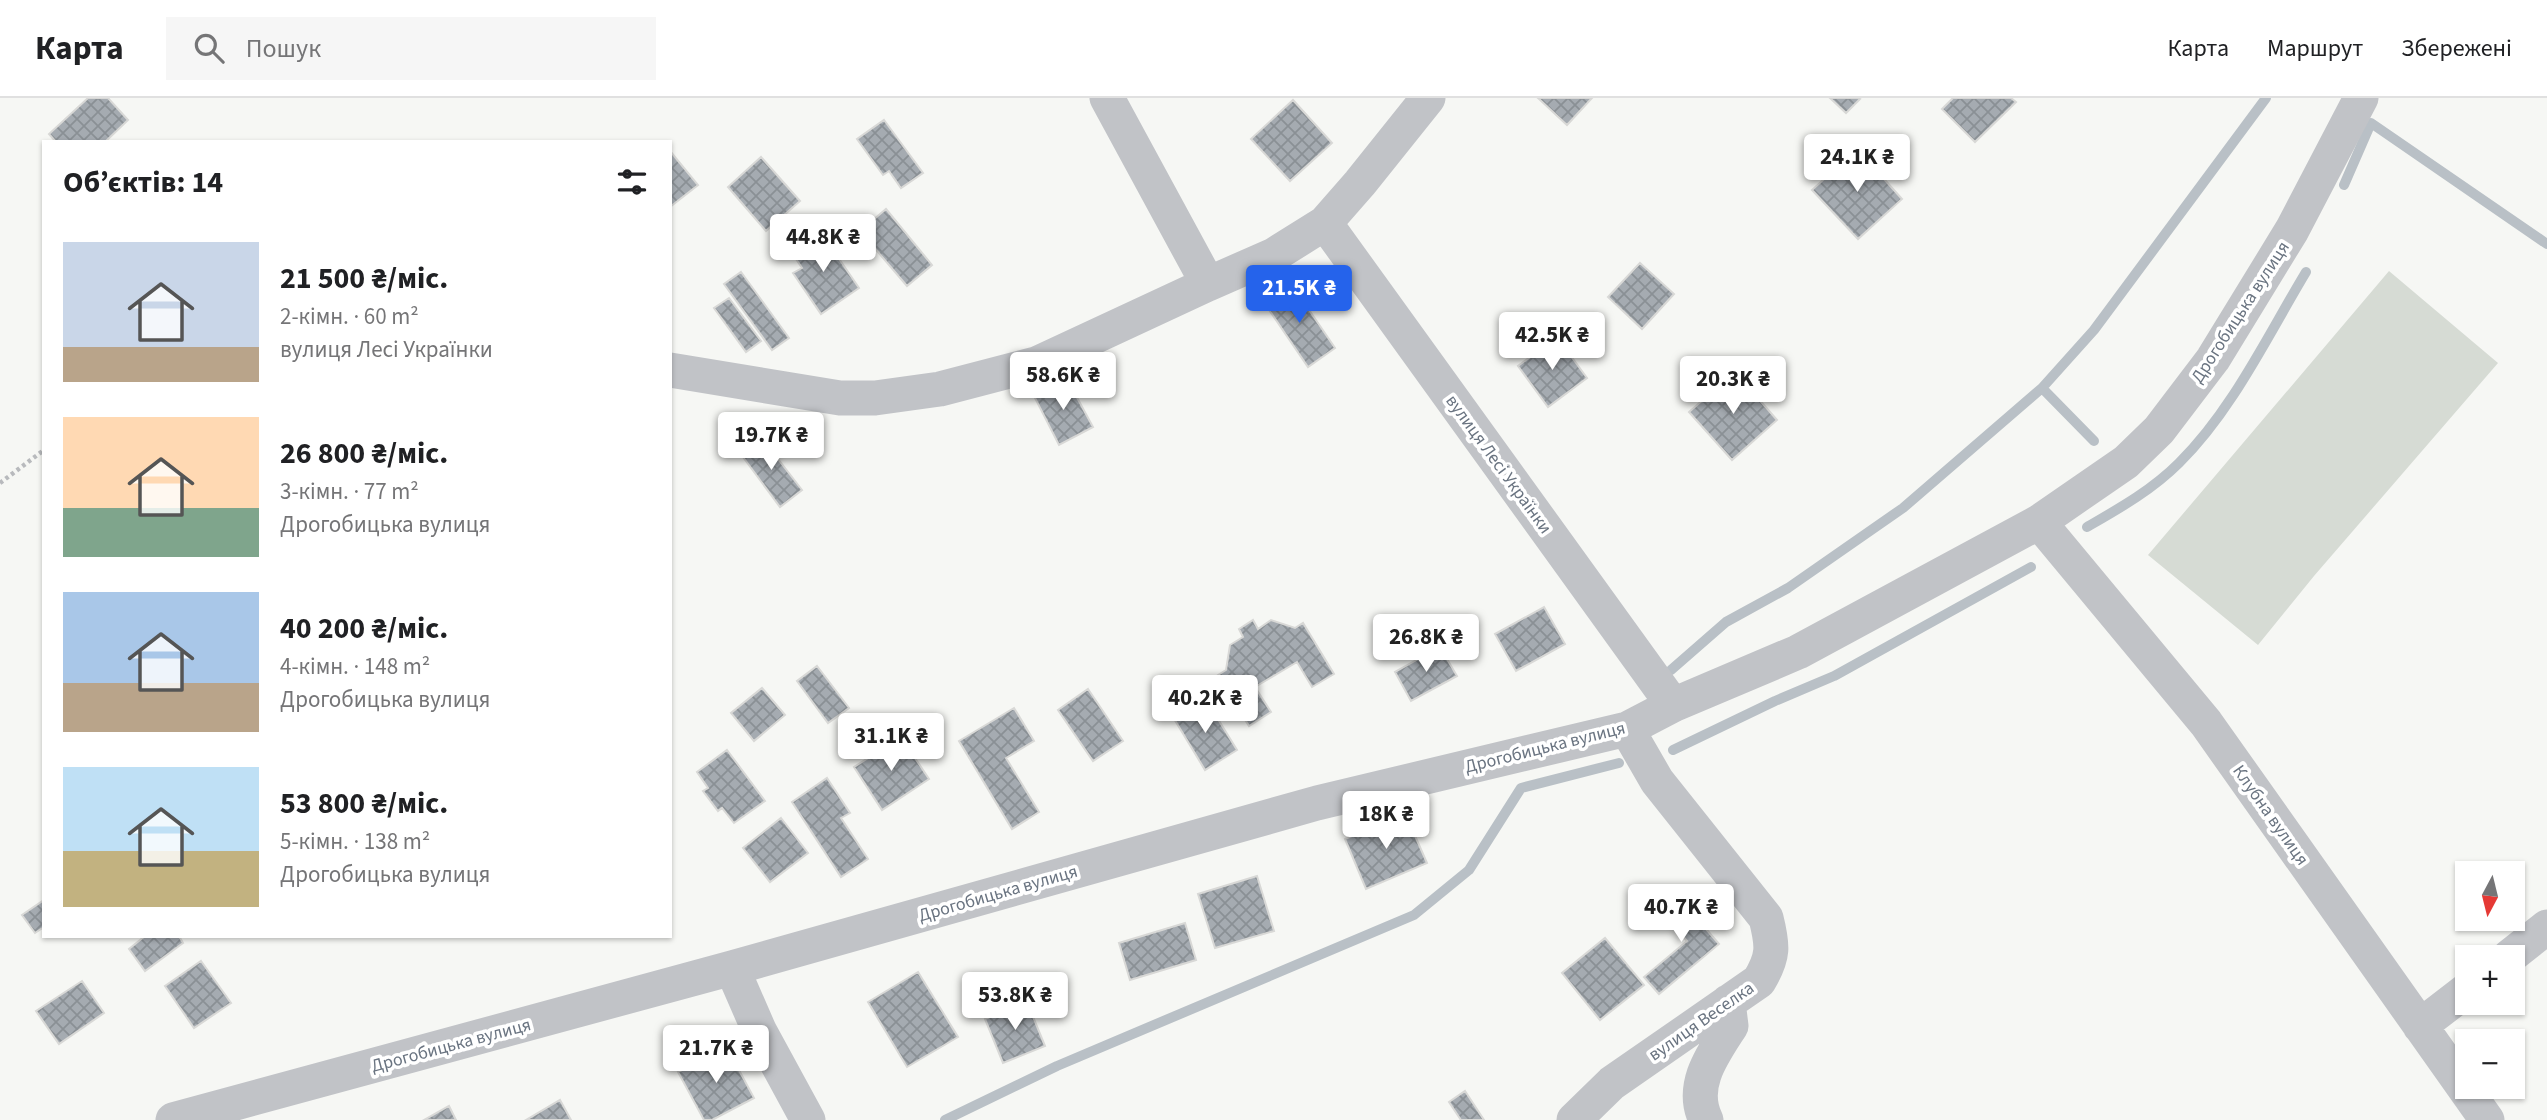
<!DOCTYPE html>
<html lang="uk">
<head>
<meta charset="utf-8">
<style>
	:root { --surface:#fff; --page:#f6f6f6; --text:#202124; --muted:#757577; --line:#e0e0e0; --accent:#2563eb }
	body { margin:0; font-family:"Source Sans 3",sans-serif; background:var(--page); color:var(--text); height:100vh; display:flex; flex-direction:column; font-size:26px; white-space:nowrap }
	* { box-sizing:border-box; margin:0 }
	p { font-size:23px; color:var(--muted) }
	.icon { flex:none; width:38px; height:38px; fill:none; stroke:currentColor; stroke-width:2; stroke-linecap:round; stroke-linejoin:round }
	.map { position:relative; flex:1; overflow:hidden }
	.details { position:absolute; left:42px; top:42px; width:630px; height:798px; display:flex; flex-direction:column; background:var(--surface); border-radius:0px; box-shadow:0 2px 5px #0004 }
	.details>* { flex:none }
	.needle { width:46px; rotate:187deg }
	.tools { position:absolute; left:2455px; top:763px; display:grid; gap:14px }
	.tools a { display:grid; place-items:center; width:70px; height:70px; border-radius:0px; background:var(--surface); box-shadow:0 2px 5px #0004; font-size:35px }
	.price { position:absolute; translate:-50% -60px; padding:0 16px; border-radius:7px; background:#fff; color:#222; font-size:23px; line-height:46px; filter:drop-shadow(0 2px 4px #0008) }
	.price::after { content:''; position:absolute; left:50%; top:42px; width:21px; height:16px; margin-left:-10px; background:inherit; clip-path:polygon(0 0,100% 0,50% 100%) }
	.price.selected { background:var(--accent); color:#fff }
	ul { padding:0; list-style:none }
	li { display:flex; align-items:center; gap:21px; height:175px; padding:0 21px }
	li span { display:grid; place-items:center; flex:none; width:196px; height:140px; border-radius:0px; color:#555 }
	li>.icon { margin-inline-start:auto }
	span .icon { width:84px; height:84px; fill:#fffc; stroke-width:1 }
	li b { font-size:30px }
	h2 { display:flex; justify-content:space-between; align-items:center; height:84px; padding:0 21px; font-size:30px }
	header { display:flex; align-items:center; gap:42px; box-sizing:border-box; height:98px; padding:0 35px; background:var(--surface); border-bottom:2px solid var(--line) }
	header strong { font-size:33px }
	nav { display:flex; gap:38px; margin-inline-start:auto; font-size:24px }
	.search { width:490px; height:63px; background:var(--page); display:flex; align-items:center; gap:18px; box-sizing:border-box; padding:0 24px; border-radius:0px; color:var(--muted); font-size:26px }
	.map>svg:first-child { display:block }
	.pitch { fill:#d6dbd4 }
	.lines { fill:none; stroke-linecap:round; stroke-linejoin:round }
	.stream { stroke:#b9c0c6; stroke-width:10 }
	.building { fill:url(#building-cross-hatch); stroke:#d8d8d6; stroke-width:2 }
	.path { stroke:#b8babd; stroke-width:4.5; stroke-dasharray:3.5 3.5; stroke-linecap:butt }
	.minor { stroke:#c1c3c7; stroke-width:35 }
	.labels { text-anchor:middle; stroke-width:7; stroke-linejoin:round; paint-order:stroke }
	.street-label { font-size:18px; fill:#6a7481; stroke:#fff }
</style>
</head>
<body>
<header>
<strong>Карта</strong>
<div class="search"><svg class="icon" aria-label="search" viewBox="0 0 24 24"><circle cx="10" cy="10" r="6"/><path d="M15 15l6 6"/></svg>Пошук</div>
<nav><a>Карта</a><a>Маршрут</a><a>Збережені</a></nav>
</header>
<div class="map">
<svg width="2547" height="1022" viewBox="0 0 2547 1022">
	<defs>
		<pattern id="building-cross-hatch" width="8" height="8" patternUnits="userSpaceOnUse" patternTransform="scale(1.75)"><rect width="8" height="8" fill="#a5abb1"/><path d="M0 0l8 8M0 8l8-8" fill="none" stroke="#8a9095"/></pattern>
	</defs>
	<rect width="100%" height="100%" fill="#f6f7f4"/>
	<!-- pitch -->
	<path class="pitch" d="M2389 173 2498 265 2314 478 2258 547 2148 457Z"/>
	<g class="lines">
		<!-- stream -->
		<path class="stream" d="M2344 87 2371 25 2547 146
			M2042 290 2094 343
			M2087 429C2120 410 2152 392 2179 365 2232 313 2268 237 2306 174
			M1671 572 1726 524 1788 490 1903 410 2042 290 2094 232 2266 0
			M1673 652 1775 603 1834 578 2031 469
			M945 1022 1057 968 1414 817 1469 772 1521 690 1619 665"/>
	</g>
	<!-- building -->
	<path class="building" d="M88 0H108L128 22 105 44H56L49 36Z
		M1538 0H1592L1567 27Z
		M1830 0H1858L1860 1 1846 15Z
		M1953 0H2011L2016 4 1975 44 1942 11Z
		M1293 2 1332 45 1290 83 1251 41Z
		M884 22 923 75 901 90 889 73 883 77 857 41Z
		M1857 51 1902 101 1858 141 1812 92Z
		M670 53 698 87 670 109Z
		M761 59 800 103 766 133 728 89Z
		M886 111 932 167 907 188 860 133Z
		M822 136 859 190 821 216 793 175 802 170 792 155Z
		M1640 165 1674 196 1642 231 1608 199Z
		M741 174 789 240 772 252 724 186Z
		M1290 184 1335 250 1308 269 1263 203Z
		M729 200 761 243 746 254 714 210Z
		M1557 239 1587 280 1548 309 1518 268Z
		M1735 274 1777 322 1732 362 1689 314Z
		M1067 281 1093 329 1059 347 1034 298Z
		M761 339 802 392 780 409 740 355Z
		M1544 509 1565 546 1516 573 1495 536Z
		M1253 522 1258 531 1271 522 1295 530 1303 525 1334 576 1312 589 1297 564 1255 589 1271 614 1249 628 1218 577 1226 572 1230 547 1243 539 1239 531Z
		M1440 549 1457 578 1411 603 1395 574Z
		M817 568 849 610 828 625 797 583Z
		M762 590 785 617 754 643 731 615Z
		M1088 591 1123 643 1093 663 1058 612Z
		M1208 605 1237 652 1205 672 1173 619 1190 609 1193 615Z
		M1014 610 1034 643 1006 660 1039 714 1012 731 959 643Z
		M901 639 929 681 882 712 854 669Z
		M727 652 765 703 734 725 722 710 718 713 703 693 708 690 697 674Z
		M827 680 850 715 841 720 868 761 841 779 792 704Z
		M1405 715 1427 765 1366 791 1345 741Z
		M781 720 808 755 770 784 743 750Z
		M1257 778 1274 833 1215 850 1198 796Z
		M1674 794 1719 846 1659 896 1644 879 1687 843 1657 809Z
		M44 802V829L35 835 22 817Z
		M1185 825 1196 862 1130 882 1119 845Z
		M145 838H179L183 845 145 873 129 851Z
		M1605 840 1644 887 1600 922 1562 875Z
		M201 863 231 905 194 930 165 888Z
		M918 874 958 939 907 969 868 904Z
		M82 883 104 915 59 946 36 913Z
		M1027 904 1045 948 1003 965 985 921Z
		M726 948 754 1000 712 1022H704L678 974Z
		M1465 993 1484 1022H1461L1449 1004Z
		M560 1002 571 1022H526Z
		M449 1008 456 1022H424Z"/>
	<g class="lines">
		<!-- path -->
		<path class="path" d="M0 385 44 352"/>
		<!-- minor -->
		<path class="minor" d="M1107 0 1208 186 1274 157 1325 125
			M1428 0 1360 85 1325 125 1673 607
			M670 272 840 300H875L940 291 1036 266 1208 186
			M2039 424 2206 625 2487 1022
			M2509 859 2547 829
			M732 870 759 932 808 1022
			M2420 928 2468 891
			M173 1022 732 870 1317 705 1627 631 1673 607 1798 554 2039 424 2126 364 2159 332 2213 261 2292 132 2361 0
			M1574 1022 1612 985 1759 883C1774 858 1773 848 1766 820L1657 683 1627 631
			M1706 1022C1689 988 1713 956 1731 928L1728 904"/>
	</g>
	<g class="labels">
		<!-- street labels -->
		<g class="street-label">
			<text transform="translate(2240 214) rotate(-57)" y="6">Дрогобицька вулиця</text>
			<text transform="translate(1499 366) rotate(54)" y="6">вулиця Лесі Українки</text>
			<text transform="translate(1545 649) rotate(-14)" y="6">Дрогобицька вулиця</text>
			<text transform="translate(2271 717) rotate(55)" y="6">Клубна вулиця</text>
			<text transform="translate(998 795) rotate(-16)" y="6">Дрогобицька вулиця</text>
			<text transform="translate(1701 923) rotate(-35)" y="6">вулиця Веселка</text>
			<text transform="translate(451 947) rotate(-15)" y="6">Дрогобицька вулиця</text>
		</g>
	</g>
</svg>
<div class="tools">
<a><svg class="needle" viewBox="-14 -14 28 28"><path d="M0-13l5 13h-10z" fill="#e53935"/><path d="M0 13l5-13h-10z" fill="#757577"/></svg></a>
<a>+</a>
<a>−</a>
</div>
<b class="price" style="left:1857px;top:96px">24.1K ₴</b>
<b class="price" style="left:823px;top:176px">44.8K ₴</b>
<b class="price selected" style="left:1299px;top:227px">21.5K ₴</b>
<b class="price" style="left:1552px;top:274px">42.5K ₴</b>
<b class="price" style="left:1063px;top:314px">58.6K ₴</b>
<b class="price" style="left:1733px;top:318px">20.3K ₴</b>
<b class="price" style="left:771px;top:374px">19.7K ₴</b>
<b class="price" style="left:1426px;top:576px">26.8K ₴</b>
<b class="price" style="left:1205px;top:637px">40.2K ₴</b>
<b class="price" style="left:891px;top:675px">31.1K ₴</b>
<b class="price" style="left:1386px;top:753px">18K ₴</b>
<b class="price" style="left:1681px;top:846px">40.7K ₴</b>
<b class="price" style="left:1015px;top:934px">53.8K ₴</b>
<b class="price" style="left:716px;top:987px">21.7K ₴</b>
<section class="details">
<h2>Об’єктів: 14<svg class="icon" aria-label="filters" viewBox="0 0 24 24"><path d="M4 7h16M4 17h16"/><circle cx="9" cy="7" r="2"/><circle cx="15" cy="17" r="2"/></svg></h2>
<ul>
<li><span style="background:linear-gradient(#c9d6e8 75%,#b9a48a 0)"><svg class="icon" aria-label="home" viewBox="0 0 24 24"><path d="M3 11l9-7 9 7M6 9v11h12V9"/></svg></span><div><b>21 500 ₴/міс.</b><p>2-кімн. · 60 m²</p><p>вулиця Лесі Українки</p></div></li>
<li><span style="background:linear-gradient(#ffd9b3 65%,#7fa58c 0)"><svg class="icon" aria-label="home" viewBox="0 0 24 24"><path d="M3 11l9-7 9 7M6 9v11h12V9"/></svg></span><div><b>26 800 ₴/міс.</b><p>3-кімн. · 77 m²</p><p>Дрогобицька вулиця</p></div></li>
<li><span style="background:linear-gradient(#a9c7e8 65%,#b9a48a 0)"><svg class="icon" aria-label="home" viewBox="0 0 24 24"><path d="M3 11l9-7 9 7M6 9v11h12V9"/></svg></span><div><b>40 200 ₴/міс.</b><p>4-кімн. · 148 m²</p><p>Дрогобицька вулиця</p></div></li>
<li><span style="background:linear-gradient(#bfe0f5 60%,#c2b280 0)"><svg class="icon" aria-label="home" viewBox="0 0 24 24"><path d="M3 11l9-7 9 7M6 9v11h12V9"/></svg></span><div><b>53 800 ₴/міс.</b><p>5-кімн. · 138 m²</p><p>Дрогобицька вулиця</p></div></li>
</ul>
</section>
</div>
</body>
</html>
